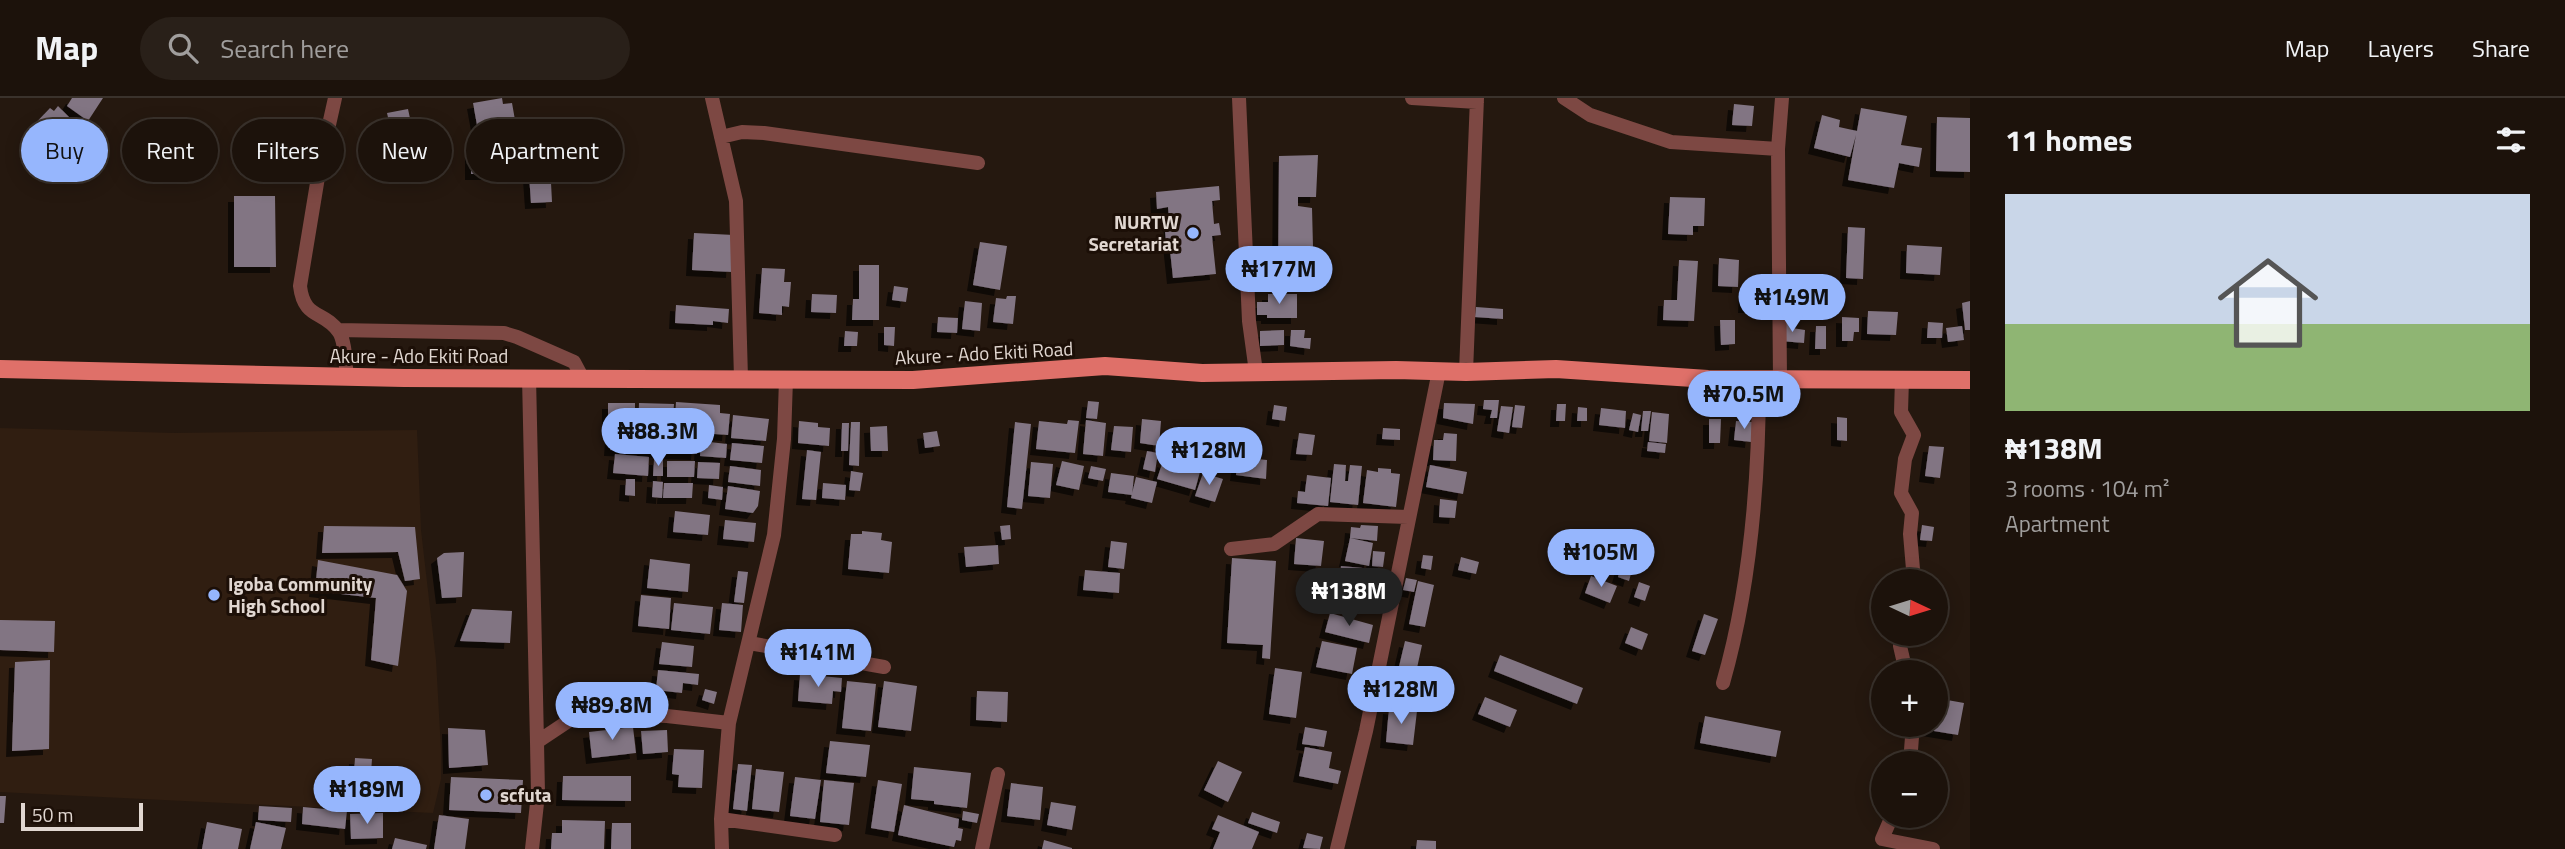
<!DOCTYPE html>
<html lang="en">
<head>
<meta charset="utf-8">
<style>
	:root { --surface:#1c120b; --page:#292019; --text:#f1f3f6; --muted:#a09e9d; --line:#3a322c; --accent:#96b6fd }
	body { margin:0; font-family:"Titillium Web",sans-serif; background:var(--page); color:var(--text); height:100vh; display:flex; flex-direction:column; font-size:26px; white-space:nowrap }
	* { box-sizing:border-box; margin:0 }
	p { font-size:23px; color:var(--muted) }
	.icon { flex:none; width:38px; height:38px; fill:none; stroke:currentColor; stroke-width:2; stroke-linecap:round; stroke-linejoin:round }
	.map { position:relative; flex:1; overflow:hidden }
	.details { display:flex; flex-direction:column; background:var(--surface); width:595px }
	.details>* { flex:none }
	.guide { position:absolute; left:21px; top:21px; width:665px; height:63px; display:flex; gap:14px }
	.needle { width:46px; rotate:94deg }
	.buttons { position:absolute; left:1871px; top:471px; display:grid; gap:14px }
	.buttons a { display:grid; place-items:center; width:77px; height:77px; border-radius:50%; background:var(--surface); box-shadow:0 4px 18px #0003,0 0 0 2px var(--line); font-size:35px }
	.scale { position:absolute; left:21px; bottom:18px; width:122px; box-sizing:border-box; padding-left:7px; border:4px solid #e1d7d1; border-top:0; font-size:19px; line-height:24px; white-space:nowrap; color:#e1d7d1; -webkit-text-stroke:5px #1c0f07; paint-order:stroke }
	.price { position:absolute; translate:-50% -60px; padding:0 16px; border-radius:24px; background:var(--accent); color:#111; font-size:23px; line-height:46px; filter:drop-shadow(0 2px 4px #0008) }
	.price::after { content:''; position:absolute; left:50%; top:42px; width:21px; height:16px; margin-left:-10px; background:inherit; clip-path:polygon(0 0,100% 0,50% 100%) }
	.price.selected { background:#222; color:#fff }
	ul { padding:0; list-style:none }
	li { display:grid; align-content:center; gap:14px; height:371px; padding:0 35px }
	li+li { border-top:2px solid var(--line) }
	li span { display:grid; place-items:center; height:217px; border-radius:0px; color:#555 }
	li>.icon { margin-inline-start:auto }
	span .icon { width:126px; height:126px; fill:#fffc; stroke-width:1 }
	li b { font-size:30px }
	h2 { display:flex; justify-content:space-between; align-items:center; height:84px; padding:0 35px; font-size:30px }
	.chip { padding:0 24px; border-radius:32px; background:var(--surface); box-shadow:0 4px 18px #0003,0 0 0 2px var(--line); font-size:24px; line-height:63px }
	.chip.selected { background:var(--accent); color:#111 }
	header { display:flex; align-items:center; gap:42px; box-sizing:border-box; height:98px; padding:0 35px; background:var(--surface); border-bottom:2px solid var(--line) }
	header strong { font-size:33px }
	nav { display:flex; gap:38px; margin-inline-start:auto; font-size:24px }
	.search { width:490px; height:63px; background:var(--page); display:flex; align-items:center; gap:18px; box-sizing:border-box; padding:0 24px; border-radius:38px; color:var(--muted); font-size:26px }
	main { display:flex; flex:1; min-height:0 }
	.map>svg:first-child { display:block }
	.built { fill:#301e11 }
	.building { fill:#827583; filter:url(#shadow) }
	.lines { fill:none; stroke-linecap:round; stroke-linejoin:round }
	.minor { stroke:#7d4843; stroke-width:14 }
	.primary { stroke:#df7069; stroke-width:18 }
	.poi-dot { fill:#96b6fd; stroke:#1c0f07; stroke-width:2.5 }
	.labels { text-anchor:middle; stroke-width:6; stroke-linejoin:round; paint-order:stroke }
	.poi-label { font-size:19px; font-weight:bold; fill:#e1d7d1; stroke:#1c0f07; text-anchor:start }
	.street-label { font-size:19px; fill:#e1d7d1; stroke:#1c0f07 }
</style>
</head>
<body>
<header>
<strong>Map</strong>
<div class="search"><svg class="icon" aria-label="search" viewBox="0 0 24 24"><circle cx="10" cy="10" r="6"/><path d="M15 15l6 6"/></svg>Search here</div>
<nav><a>Map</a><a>Layers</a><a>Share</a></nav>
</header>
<main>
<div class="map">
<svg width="1970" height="751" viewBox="0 0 1970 751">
	<defs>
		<filter id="shadow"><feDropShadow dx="-6" dy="6" stdDeviation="0" flood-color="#0009"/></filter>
	</defs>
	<rect width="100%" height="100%" fill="#25180f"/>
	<!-- built -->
	<path class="built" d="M0 330 173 335 417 332 421 432 436 562 441 652V681L433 715 0 694Z"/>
	<!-- building -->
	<path class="building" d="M72 0H103L88 23 67 8Z
		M502 0 503 6 512 5 515 22 507 23 508 33 479 38 473 5Z
		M1734 6 1754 8 1752 28 1732 27Z
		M58 8 80 30 72 38 79 45 62 62 30 31 50 10 54 13Z
		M1861 10 1907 18 1901 47 1922 50 1919 69 1899 65 1894 90 1848 82 1856 37 1850 59 1814 50 1822 17 1840 22 1839 29 1857 33Z
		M408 11 421 72 401 77 387 15Z
		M1937 19 1970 20V74L1936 73Z
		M471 46H490L489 76H471Z
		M549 46 552 104 531 105 527 48Z
		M1318 57 1316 99H1298V108L1312 110 1314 188 1278 186 1279 58Z
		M1219 88 1220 102 1212 103 1214 126 1219 125 1221 137 1212 138 1216 176 1173 180 1169 143 1166 144 1165 133H1170L1168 109 1157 111 1156 94Z
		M234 98H275L276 169H234Z
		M1670 99 1705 100 1704 128H1693V137L1668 136Z
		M1848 129 1865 130 1863 181 1846 180Z
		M694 135 734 137 732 174 692 172Z
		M980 144 1007 148 1000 192 973 187Z
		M1907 147 1942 149 1940 177 1906 175Z
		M1719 160 1739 162 1738 189 1718 188Z
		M1679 162 1698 163 1694 223 1663 222 1664 202H1677Z
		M859 167H879V222H852L853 201H859Z
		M762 170 785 171 784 184H791L789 209 782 208V217L759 215Z
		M894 188 908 190 906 204 892 202Z
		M1745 192H1759V209H1744Z
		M812 196 837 197 836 215 811 214Z
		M1268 196H1297V220H1267V217H1257V204H1268Z
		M1007 198H1016L1013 226 993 224 996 200 1006 201Z
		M965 203 982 205 980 233 962 231Z
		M1970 203V232H1965L1962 205Z
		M676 207 729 211 728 225 713 223V227L675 225Z
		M1476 209 1503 211V221L1475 219Z
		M1868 213 1898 214 1896 237 1867 236Z
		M938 219 958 220 957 235 937 234Z
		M1842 219 1859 220V234H1854L1853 243H1842Z
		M1720 222H1735V246L1721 247Z
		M1783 224 1793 225 1792 230 1805 232 1804 245 1781 243Z
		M1928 224 1943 225 1942 240H1927Z
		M1816 228H1826V251H1815Z
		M1962 228 1964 242 1948 244 1946 230Z
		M884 229H895L894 248 884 247Z
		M1284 232V247L1260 248V233Z
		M1291 232H1305L1304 240H1311L1310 251 1290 248Z
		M845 233 858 234 857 248H844Z
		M1484 302H1499L1497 320H1490L1492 312 1483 311Z
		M1088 303 1099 304 1097 321 1086 320Z
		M676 304 720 307V315L730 316 728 337 674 333Z
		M608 305H635V333H608Z
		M639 305 674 306 672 333 638 332Z
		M1444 305 1475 306 1473 326 1443 320Z
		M1557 306H1566L1565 323H1556Z
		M1274 307 1287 309 1285 323 1272 321Z
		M1515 307 1525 308 1522 330 1512 329Z
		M1501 308 1513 309 1509 335 1497 333Z
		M1578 309 1587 310V323H1577Z
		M1601 310 1626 313 1625 330 1599 327Z
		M1643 313H1651L1648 333H1641Z
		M1652 314 1669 316 1667 345 1649 343Z
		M1633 315 1641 317 1638 334 1629 332Z
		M733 317 769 321 766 343 731 340Z
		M1837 319 1847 320V343L1837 342Z
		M1142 321 1161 323 1159 348 1140 345Z
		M1709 321H1721L1720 345H1709Z
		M1068 322 1079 323 1075 355 1036 351 1039 323 1067 326Z
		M1086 322 1106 325 1103 358 1083 356Z
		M799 323 818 325V329L830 330 829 348 798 345Z
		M1736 323 1753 324 1751 344 1734 342Z
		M851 324H860L859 368 849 367Z
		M1015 324 1031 326 1022 411 1007 409Z
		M842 325H849L848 353H841Z
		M887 328 888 353H871L870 329Z
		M1114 328 1133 329 1131 354 1111 352Z
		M1383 330 1400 331V342L1382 341Z
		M1216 331 1226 332 1223 354 1213 352Z
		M937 333 940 348 925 350 923 335Z
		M1169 334 1183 336 1182 345 1168 342Z
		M1299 335 1315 337 1312 357 1296 356Z
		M1444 335 1457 336 1456 363 1433 362 1434 342H1443Z
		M1205 336 1213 337 1210 353 1202 352Z
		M611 338 665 339 664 354 610 352Z
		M1186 338 1202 341 1201 350 1185 347Z
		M668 342 698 343 697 356 667 355Z
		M701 343 727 346 726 360 700 358Z
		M1648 344 1666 346 1665 355 1647 353Z
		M732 345 764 348 762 365 730 362Z
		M1929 348 1944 349 1940 380 1925 378Z
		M807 352 821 354 816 402 802 401Z
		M1147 353 1158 355 1155 374 1143 371Z
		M615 356 649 359 648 378 613 375Z
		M1238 359 1267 362 1266 381 1236 377Z
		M654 361H663V378H653Z
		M667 363H695L694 379H667Z
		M1062 363 1084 368 1079 392 1056 387Z
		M1163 363 1200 374 1195 392 1157 381Z
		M698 364 720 365 719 381 697 380Z
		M1031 364 1053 366 1050 400 1028 398Z
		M1334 366 1346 367 1345 383H1348L1350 367 1362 368 1358 407 1330 404Z
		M1430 367 1467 374 1463 396 1426 389Z
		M730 368 761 372 760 388 728 384Z
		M1091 368 1106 371 1103 383 1088 380Z
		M1378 370 1391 371V375L1400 376 1396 409 1363 405 1367 372 1378 374Z
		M851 373 863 375 860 393 849 392Z
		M1111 375 1134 378 1132 397 1108 394Z
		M1203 375 1223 381 1215 404 1195 398Z
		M1307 377 1331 380 1328 408 1297 405 1298 393 1305 394Z
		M1136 379 1157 384 1152 405 1131 400Z
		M626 381H635V398L625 397Z
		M653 383 663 384 662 400 652 399Z
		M664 385H693L692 400H663Z
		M823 385 846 387 845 402 822 400Z
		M709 387 723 389 722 402 708 400Z
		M728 388 760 393 758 408 753 415 725 411Z
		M1440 401 1457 403 1455 420 1439 419Z
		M675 413 710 417 708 437 673 434Z
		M725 422 756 425 754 444 723 441Z
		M1010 427 1011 441 1002 442 1000 428Z
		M1361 427 1378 428 1377 443 1350 440 1351 429 1360 430Z
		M1922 427 1934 429 1932 443 1920 442Z
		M324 428 415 429 420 481 405 483 398 454 322 455Z
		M862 433 882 435 881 442 892 444 889 475 848 471 851 436H862Z
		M1296 440 1324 443 1321 468 1294 466Z
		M1350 440 1373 445 1369 468 1345 463Z
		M1111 443 1127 445 1124 471 1108 469Z
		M998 447 999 466 966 469 964 449Z
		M1373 453 1385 454 1383 469 1372 468Z
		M464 454 462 499 442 500 437 460 444 455Z
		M1423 457 1433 458 1431 472 1421 470Z
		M1624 458 1635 461 1629 483 1618 479Z
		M1461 459 1479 464 1476 476 1458 472Z
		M1232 460 1276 463 1270 561 1262 560 1263 547 1227 545Z
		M650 461 690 466 688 494 647 490Z
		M318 462 397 477 407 493 398 568 371 562 376 500 315 493Z
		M1341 468 1373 471 1369 500 1338 497Z
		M1085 472 1120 475 1119 495 1083 492Z
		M738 473 748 474 744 505 734 504Z
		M1591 478 1617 488 1610 505 1585 495Z
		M1406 480 1417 482 1414 494 1403 492Z
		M1418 483 1434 487 1425 529 1409 526Z
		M1639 484 1650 488 1645 503 1634 499Z
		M641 497 671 500 669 531 638 528Z
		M674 505 713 509 710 536 671 532Z
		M722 505 743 507 741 534 719 532Z
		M472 511 512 513 510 545 460 543Z
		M1330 515 1373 527 1369 545 1325 534Z
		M1704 516 1718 521 1705 557 1692 553Z
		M0 522 55 523 54 554 0 552Z
		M1631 529 1648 536 1642 552 1625 545Z
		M1322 543 1357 550 1352 576 1316 569Z
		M1405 543 1422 547 1409 607 1391 603Z
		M662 544 694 548 692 569 659 566Z
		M1500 557 1583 590 1577 606 1494 573Z
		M50 562 49 651 12 653 15 564Z
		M1275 570 1302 574 1296 620 1269 616Z
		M658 572 699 576 698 587 683 585 682 595 656 592Z
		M800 576 842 580 841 594 833 593 832 606 798 603Z
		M847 583 876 586 871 633 842 630Z
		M884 583 917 588 911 633 878 629Z
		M705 591 717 594 714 606 702 602Z
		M977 593 1008 594 1007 624 976 622Z
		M1485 599 1517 612 1510 629 1478 616Z
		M1936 600 1964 605 1958 637 1928 632 1929 626H1936Z
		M1389 610 1417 613 1413 647 1386 644Z
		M1705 618 1781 633 1776 659 1700 645Z
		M633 629 636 655 592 660 589 634Z
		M1305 629 1327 633 1324 649 1302 646Z
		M448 630 485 632 488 667 449 670Z
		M667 632 668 654 643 656 641 633Z
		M830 643 870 647 866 679 826 675Z
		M1305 649 1332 654 1329 670 1341 673 1338 686 1299 678Z
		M674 651 704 652 702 690 678 689 679 677 672 676Z
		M355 660 372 661 371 675 354 674Z
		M1218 663 1242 674 1228 704 1204 692Z
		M738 666 752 667 747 713 733 711Z
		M914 669 971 675 967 710 934 706V703L911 701Z
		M756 671 784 674 779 714 752 711Z
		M563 678H631V703L562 702Z
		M451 679 523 682 521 715 449 712Z
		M795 679 821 682 815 721 790 718Z
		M824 682 854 685 849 727 820 724Z
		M878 682 902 686 894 734 871 730Z
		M1011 685 1043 689 1040 722 1007 718Z
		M0 698H6L4 725H0Z
		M1051 704 1076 708 1072 732 1047 727Z
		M904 707 959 721 958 730 963 731 961 743 956 742 954 749 898 737Z
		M259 708 292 710 291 724 258 722Z
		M303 709 347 713 345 731 302 726Z
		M963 713 979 716 977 725 962 722Z
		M1252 714 1280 724 1277 735 1248 725Z
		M383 715V740L351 741 350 716Z
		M439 717 469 721 465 751H434Z
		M1218 717 1259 734 1252 751H1213L1220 734 1212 731Z
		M562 722 605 723 604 751H551L552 735H562Z
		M207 724 242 731 238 751H202Z
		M256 724 286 730 281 751H250Z
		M612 725H631V751H611Z
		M1307 735 1323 739 1320 751 1303 750Z
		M395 740 427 747 426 751H392Z
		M1044 742 1072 750V751H1042Z
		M1417 742 1436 743V751H1416Z"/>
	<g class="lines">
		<!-- minor -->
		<path class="minor" d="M335 0 320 67 300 188C304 222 324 212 339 234 346 245 345 266 347 279
			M712 0 736 103 741 280
			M1239 0 1249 223 1256 274
			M1412 0 1477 4
			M1564 0 1590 17 1671 44 1778 51
			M721 39 742 34 764 35 978 65
			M338 232 504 235 517 239 574 264 582 279
			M1466 274 1477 0
			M529 279 537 644
			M1780 281 1778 51 1782 0
			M1902 281 1901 314 1914 337 1905 361 1901 395 1912 415 1910 436 1914 483
			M1231 451 1274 446 1318 416 1408 419
			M1903 536 1900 548 1906 574
			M749 545 884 569
			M1723 585C1751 487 1759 383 1759 281
			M1910 665 1913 626
			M1892 718 1882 741 1933 751
			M721 721 835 737
			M532 751 538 696 537 644 570 622 621 617 667 618 729 625
			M722 751 721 721 729 625 774 437 784 341 786 281
			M982 751 998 676
			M1337 751 1366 633 1439 273"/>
		<!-- primary -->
		<path class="primary" d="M0 271 404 280 913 282 1105 268 1202 275 1396 272 1466 274 1556 271 1708 281 1970 282"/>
	</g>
	<!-- markers -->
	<g class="poi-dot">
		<circle cx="1193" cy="135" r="7"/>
		<circle cx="214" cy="497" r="7"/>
		<circle cx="486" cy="697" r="7"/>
	</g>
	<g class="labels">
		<!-- poi labels -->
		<g class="poi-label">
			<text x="1179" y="131" text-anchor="end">NURTW<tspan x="1179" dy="22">Secretariat</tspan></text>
			<text x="228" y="493">Igoba Community<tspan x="228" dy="22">High School</tspan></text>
			<text x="500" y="704">scfuta</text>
		</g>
		<!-- street labels -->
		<g class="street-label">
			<text transform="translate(984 255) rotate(-3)" y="7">Akure - Ado Ekiti Road</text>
			<text x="419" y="265">Akure - Ado Ekiti Road</text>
		</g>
	</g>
</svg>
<div class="buttons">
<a><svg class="needle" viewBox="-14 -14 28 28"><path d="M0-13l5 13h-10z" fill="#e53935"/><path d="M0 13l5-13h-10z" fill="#a09e9d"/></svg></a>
<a>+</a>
<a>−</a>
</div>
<div class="scale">50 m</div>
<b class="price" style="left:1279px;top:208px">₦177M</b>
<b class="price" style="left:1792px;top:236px">₦149M</b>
<b class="price" style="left:1744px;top:333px">₦70.5M</b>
<b class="price" style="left:658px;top:370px">₦88.3M</b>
<b class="price" style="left:1209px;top:389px">₦128M</b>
<b class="price" style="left:1601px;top:491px">₦105M</b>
<b class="price selected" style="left:1349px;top:530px">₦138M</b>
<b class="price" style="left:818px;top:591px">₦141M</b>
<b class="price" style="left:1401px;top:628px">₦128M</b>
<b class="price" style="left:612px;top:644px">₦89.8M</b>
<b class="price" style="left:367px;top:728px">₦189M</b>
<div class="guide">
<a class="chip selected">Buy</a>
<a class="chip">Rent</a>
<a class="chip">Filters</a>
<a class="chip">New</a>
<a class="chip">Apartment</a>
</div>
</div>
<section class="details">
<h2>11 homes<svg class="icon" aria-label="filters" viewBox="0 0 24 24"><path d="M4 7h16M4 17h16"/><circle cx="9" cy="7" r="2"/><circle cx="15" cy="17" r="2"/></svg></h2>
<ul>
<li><span style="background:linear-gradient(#c9d6e8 60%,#8fb573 0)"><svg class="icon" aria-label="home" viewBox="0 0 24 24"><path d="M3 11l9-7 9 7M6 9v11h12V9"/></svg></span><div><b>₦138M</b><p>3 rooms · 104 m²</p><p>Apartment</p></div></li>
</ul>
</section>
</main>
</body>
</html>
